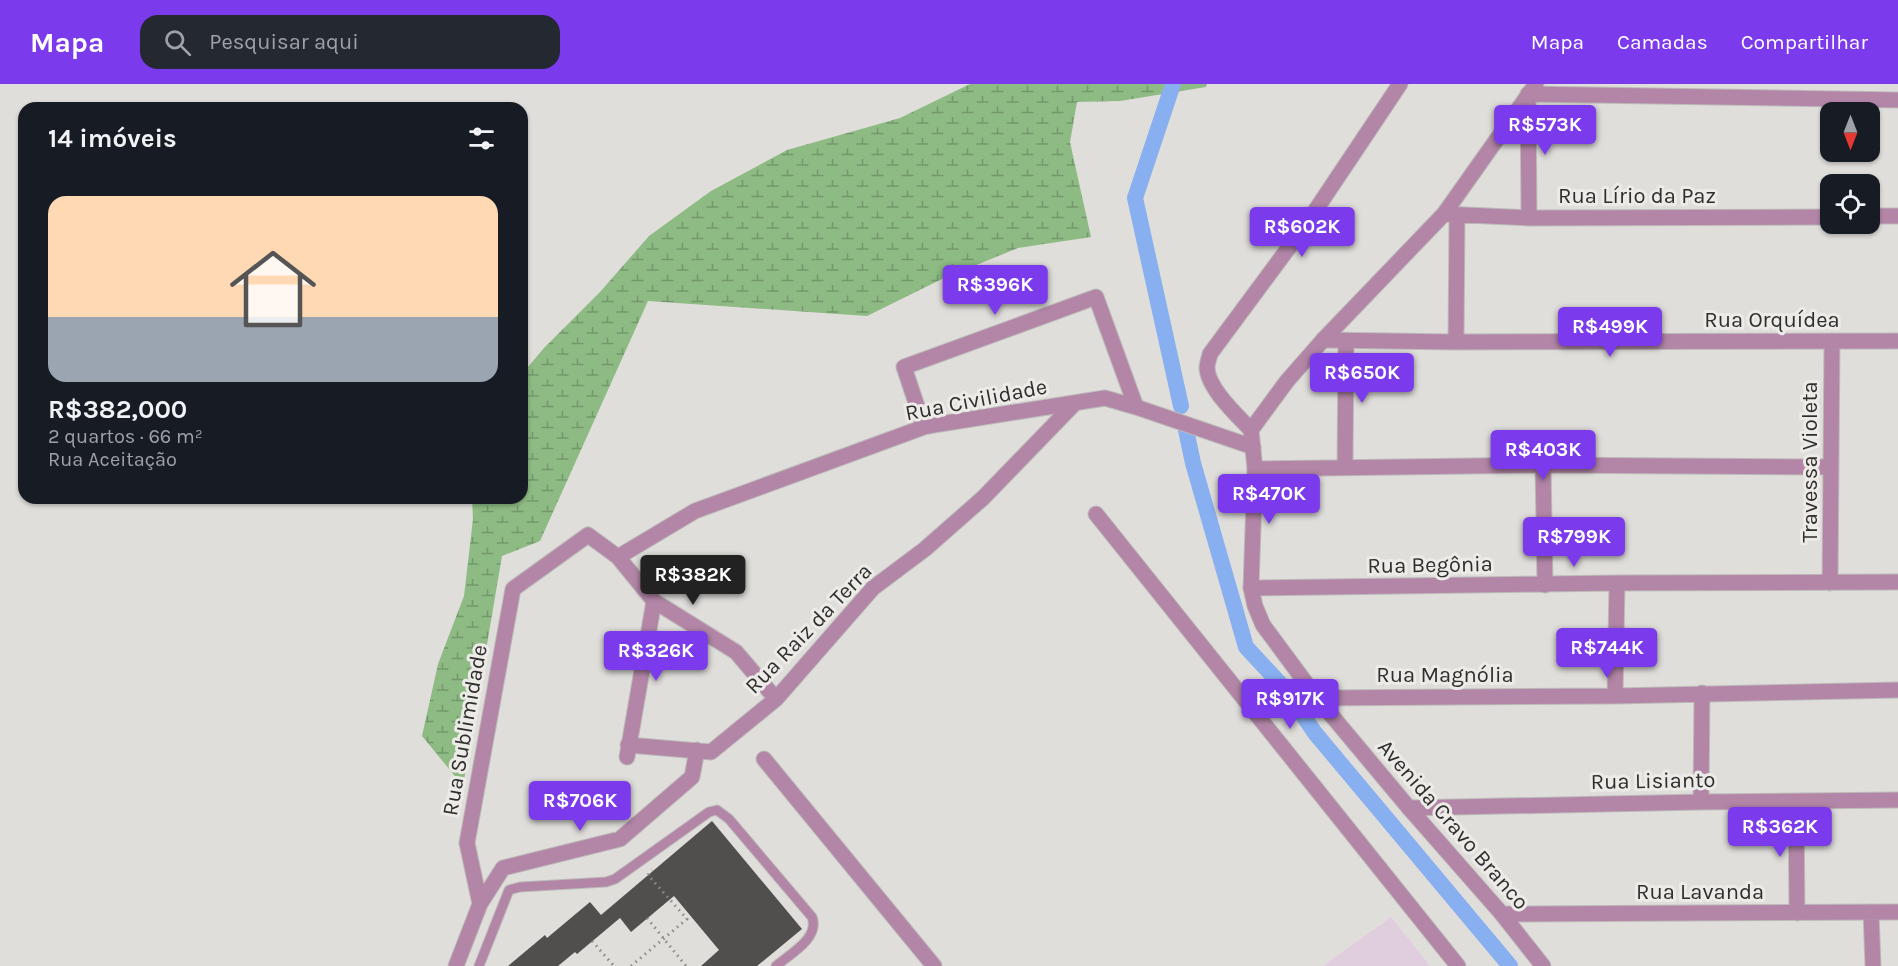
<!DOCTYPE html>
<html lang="pt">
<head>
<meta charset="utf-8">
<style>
	:root { --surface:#171b24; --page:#242831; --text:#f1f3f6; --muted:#9ea1a6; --line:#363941; --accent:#7c3aed }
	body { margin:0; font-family:Karla,sans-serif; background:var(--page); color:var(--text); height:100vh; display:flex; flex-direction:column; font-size:22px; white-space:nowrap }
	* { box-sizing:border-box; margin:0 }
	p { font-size:20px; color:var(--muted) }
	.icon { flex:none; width:33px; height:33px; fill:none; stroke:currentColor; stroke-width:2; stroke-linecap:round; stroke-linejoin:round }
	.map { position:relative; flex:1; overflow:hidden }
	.details { position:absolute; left:18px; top:18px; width:510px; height:402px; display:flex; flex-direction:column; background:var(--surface); border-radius:18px; box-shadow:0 2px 4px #0004 }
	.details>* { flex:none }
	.needle { width:39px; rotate:180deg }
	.tools { position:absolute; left:1820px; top:18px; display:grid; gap:12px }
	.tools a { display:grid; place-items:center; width:60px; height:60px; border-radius:12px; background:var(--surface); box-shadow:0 2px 4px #0004; font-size:30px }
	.price { position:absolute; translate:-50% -51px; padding:0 14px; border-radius:6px; background:var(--accent); color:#fff; font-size:20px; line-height:39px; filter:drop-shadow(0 2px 3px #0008) }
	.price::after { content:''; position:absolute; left:50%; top:36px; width:18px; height:14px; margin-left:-9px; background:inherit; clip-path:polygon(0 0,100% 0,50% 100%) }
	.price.selected { background:#222; color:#fff }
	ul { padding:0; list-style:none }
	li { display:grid; align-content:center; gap:12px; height:318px; padding:0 30px }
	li+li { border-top:2px solid var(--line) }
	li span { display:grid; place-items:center; height:186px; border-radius:18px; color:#555 }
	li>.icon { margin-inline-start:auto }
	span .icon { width:108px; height:108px; fill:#fffc; stroke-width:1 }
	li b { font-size:26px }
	h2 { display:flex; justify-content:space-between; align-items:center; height:72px; padding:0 30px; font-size:26px }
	header { display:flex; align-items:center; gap:36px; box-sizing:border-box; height:84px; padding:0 30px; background:var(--accent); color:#fff }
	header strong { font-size:28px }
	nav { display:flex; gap:33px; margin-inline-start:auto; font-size:21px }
	.search { width:420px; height:54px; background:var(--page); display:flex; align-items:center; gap:15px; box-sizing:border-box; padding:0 21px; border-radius:18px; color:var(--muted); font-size:22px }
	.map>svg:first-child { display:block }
	.education { fill:#e0cede }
	.wetland { fill:url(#wetland-marsh) }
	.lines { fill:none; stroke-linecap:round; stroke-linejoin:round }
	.canal { stroke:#88afef; stroke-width:16 }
	.building { fill:#504f4d }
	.service-casing { stroke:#bcbbb8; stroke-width:11 }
	.minor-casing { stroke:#bcbbb8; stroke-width:17 }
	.tertiary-casing { stroke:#bcbbb8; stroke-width:17 }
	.path { stroke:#8b8a88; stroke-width:3; stroke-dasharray:1.5 4.5; stroke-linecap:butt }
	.service { stroke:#b386a8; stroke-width:9 }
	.minor { stroke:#b386a8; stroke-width:15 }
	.tertiary { stroke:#b386a8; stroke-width:15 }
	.labels { text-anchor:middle; stroke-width:6; stroke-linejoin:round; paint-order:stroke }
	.street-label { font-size:22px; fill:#2e2e2d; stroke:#edebe8 }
</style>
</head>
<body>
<header>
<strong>Mapa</strong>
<div class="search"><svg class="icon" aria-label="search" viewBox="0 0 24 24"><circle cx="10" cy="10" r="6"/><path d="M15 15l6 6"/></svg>Pesquisar aqui</div>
<nav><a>Mapa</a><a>Camadas</a><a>Compartilhar</a></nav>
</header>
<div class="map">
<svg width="1898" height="882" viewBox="0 0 1898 882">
	<defs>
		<pattern id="wetland-marsh" width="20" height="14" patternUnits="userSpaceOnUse" patternTransform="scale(1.5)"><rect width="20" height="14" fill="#8dbb83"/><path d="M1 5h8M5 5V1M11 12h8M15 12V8" fill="none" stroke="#74986c"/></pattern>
	</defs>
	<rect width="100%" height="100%" fill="#e0dedb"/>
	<!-- education -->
	<path class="education" d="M1391 833 1430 882H1323Z"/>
	<!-- wetland -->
	<path class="wetland" d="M970 0H1207L1206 3 1120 17 1077 18 1070 58 1091 153 1018 164 942 195 867 232 648 217 540 457 502 472 463 702 422 652 438 580 464 512 473 435 472 414H522V290L544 264 600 208 649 152 711 107 787 66 900 34Z"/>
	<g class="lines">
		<!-- canal -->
		<path class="canal" d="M1173 0 1135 114 1181 322
			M1186 346 1193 379 1246 563 1285 605 1315 649 1510 882"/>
	</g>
	<!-- building -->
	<path class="building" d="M712 737 802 845 757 882H701L719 866 674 812 631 848 620 834 577 870 575 868 558 882H508L545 851 547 854 590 818 601 831Z"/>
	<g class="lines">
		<defs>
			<path id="service" d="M479 882 509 806 520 803 606 798 615 795 709 728 717 726 729 735 812 833C820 854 790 870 776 882"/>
			<path id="minor" d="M1444 130 1529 134 1830 133
				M1869 132H1898
				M1529 134 1528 10 1898 16
				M1323 256 1456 258 1898 257
				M1456 258 1457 132
				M924 343 904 283 1096 213 1136 323
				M1251 346C1238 332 1208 305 1207 284 1207 280 1209 275 1210 270L1307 139 1400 0
				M1543 381 1545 501
				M1345 382 1346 258
				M1255 385 1543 381 1830 383
				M1096 430 1458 882
				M618 473 695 427 924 343 940 340 1105 314 1136 323 1253 363
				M1830 499 1832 257
				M1251 504 1617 499 1898 498
				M1615 612 1617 499
				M1317 614 1615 612 1898 606
				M628 661 711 668 776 615 873 504 925 465 983 414 1075 319
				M627 673 654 517
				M764 675 934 882
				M1701 718 1702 609
				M1796 718 1797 829
				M1409 724 1701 718 1898 716
				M480 820 503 784 620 755 692 693 697 666
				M1871 828 1873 882
				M1502 830 1898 828
				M456 882 480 820 467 759 513 505 588 451 618 473 654 517 736 568 776 615"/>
			<path id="tertiary" d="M1536 0 1444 130 1323 256 1287 297 1251 346 1255 385 1251 504 1255 522 1263 541 1317 614 1409 724 1502 830 1543 882"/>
		</defs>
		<!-- service casing -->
		<use href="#service" class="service-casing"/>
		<!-- minor casing -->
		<use href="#minor" class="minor-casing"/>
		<!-- tertiary casing -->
		<use href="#tertiary" class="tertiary-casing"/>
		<!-- path -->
		<path class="path" d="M647 834 686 882
			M592 857 614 882
			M631 882 687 835 648 791 652 786"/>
		<!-- service -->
		<use href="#service" class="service"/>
		<!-- minor -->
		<use href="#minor" class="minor"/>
		<!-- tertiary -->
		<use href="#tertiary" class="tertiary"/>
	</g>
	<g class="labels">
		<!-- street labels -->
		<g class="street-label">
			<text x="1637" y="119">Rua Lírio da Paz</text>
			<text x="1772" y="243">Rua Orquídea</text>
			<text transform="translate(976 315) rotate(-11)" y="8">Rua Civilidade</text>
			<text transform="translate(1809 378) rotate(-90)" y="8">Travessa Violeta</text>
			<text transform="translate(1430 480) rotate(-1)" y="8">Rua Begônia</text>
			<text transform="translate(808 544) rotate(-46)" y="8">Rua Raiz da Terra</text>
			<text x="1445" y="598">Rua Magnólia</text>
			<text transform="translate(464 646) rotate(-80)" y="8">Rua Sublimidade</text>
			<text transform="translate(1653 696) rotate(-1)" y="8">Rua Lisianto</text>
			<text transform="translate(1454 740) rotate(49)" y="8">Avenida Cravo Branco</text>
			<text x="1700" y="815">Rua Lavanda</text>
		</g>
	</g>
</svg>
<div class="tools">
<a><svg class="needle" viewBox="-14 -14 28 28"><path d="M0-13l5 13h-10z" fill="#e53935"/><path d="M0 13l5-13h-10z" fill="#9ea1a6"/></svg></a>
<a><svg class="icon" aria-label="locate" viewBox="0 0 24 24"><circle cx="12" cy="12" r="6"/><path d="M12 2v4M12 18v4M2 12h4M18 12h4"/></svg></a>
</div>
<b class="price" style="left:1545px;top:72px">R$573K</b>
<b class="price" style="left:1302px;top:174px">R$602K</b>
<b class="price" style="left:995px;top:232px">R$396K</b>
<b class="price" style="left:1610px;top:274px">R$499K</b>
<b class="price" style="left:1362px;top:320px">R$650K</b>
<b class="price" style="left:1543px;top:397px">R$403K</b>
<b class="price" style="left:1269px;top:441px">R$470K</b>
<b class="price" style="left:1574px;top:484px">R$799K</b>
<b class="price selected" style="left:693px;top:522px">R$382K</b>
<b class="price" style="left:1607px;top:595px">R$744K</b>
<b class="price" style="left:656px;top:598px">R$326K</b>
<b class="price" style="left:1290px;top:646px">R$917K</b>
<b class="price" style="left:580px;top:748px">R$706K</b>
<b class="price" style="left:1780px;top:774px">R$362K</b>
<section class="details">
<h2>14 imóveis<svg class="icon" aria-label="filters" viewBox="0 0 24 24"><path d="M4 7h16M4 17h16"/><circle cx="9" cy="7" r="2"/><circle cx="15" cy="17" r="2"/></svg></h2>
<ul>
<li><span style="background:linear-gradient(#ffd9b3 65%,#9aa5b1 0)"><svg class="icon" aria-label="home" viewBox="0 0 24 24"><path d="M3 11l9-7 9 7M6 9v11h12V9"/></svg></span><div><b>R$382,000</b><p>2 quartos · 66 m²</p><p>Rua Aceitação</p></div></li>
</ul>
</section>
</div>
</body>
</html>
